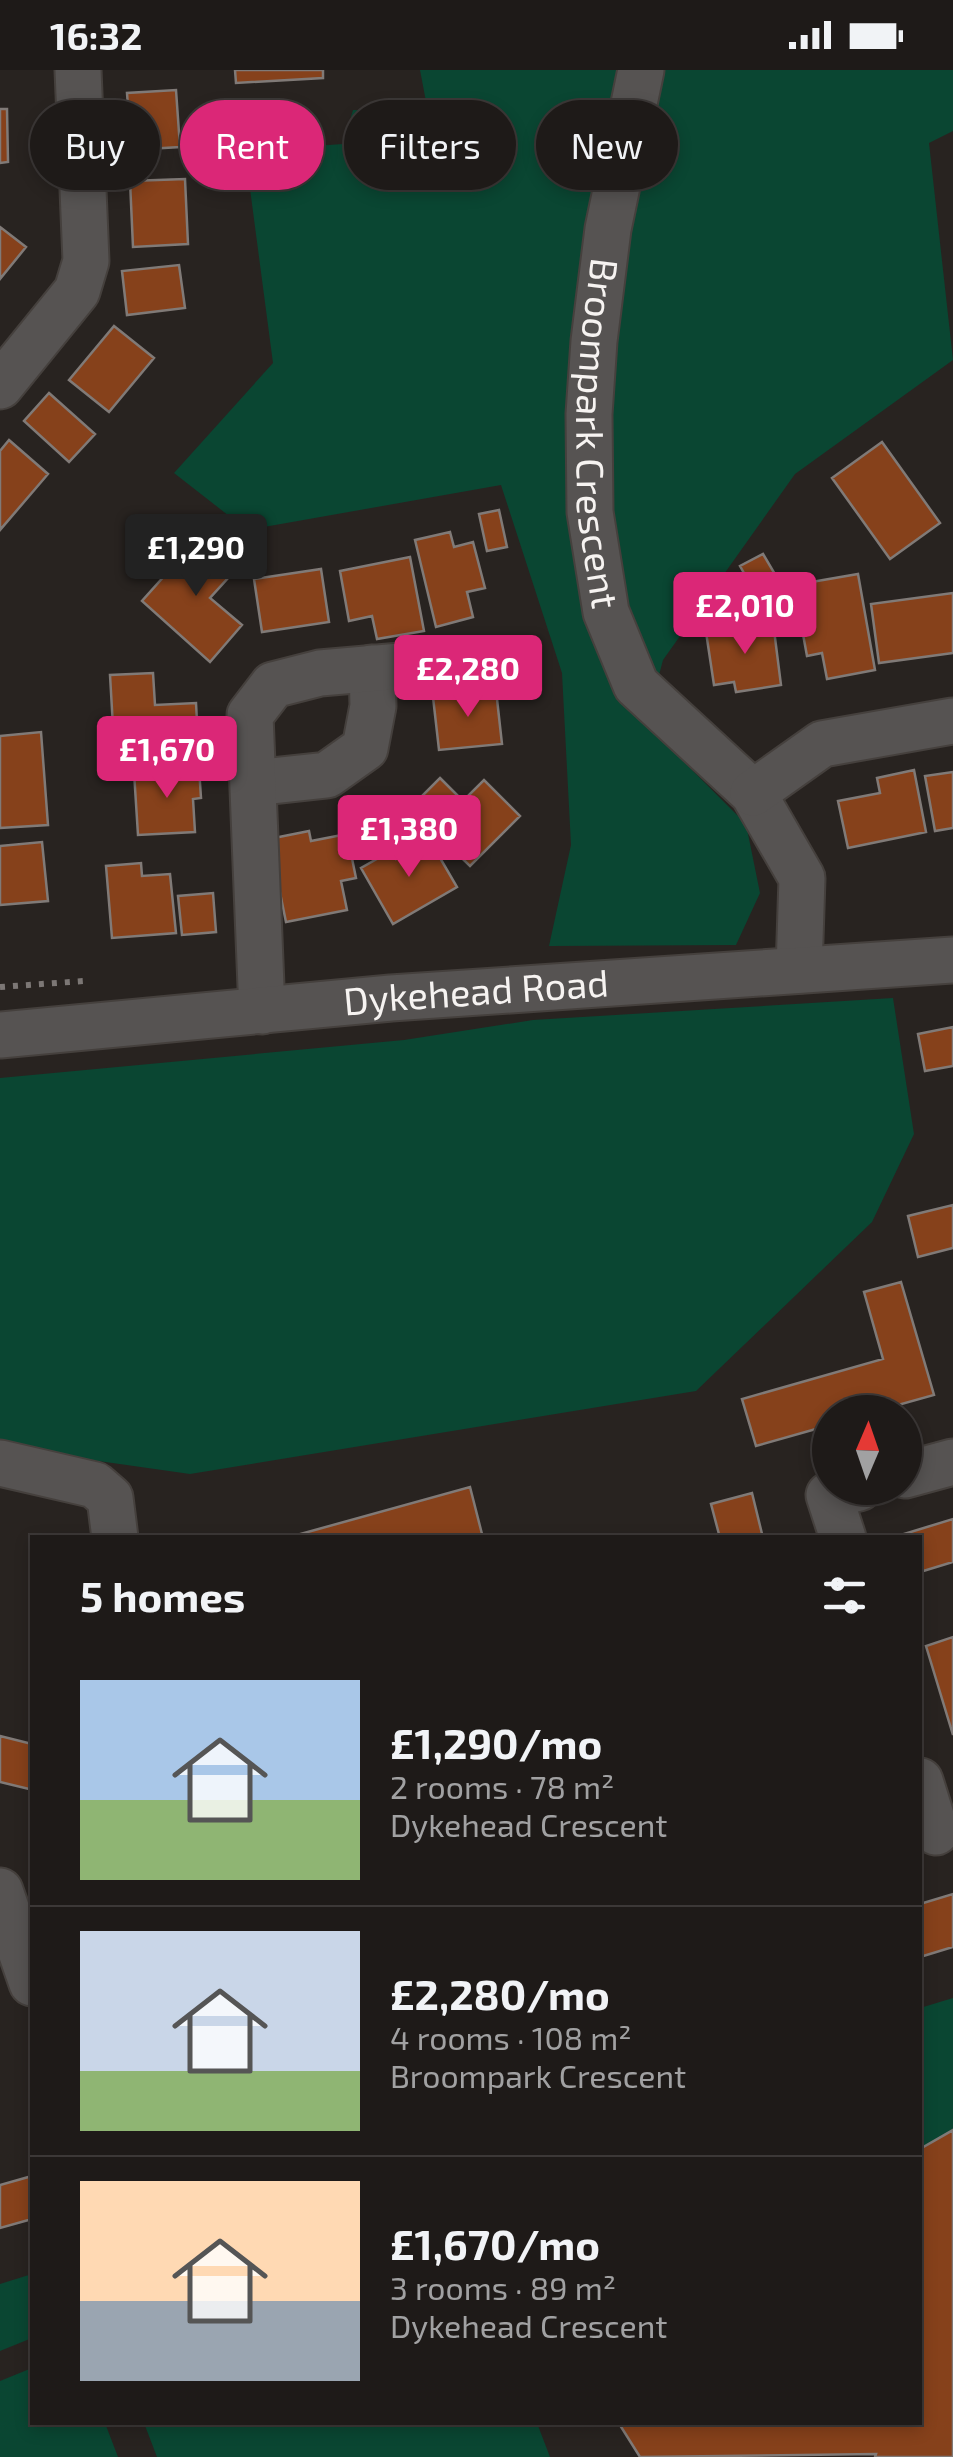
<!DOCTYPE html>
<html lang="en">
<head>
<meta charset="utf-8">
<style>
	:root { --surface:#1e1a18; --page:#2b2725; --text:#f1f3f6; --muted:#a1a1a2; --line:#3c3837; --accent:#db2777 }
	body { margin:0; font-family:"Exo 2",sans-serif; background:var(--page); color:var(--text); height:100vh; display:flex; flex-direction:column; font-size:38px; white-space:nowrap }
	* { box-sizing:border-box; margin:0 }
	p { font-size:32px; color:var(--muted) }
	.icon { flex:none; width:55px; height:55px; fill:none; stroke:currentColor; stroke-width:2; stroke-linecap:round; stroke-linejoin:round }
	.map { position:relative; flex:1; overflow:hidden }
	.details { position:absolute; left:30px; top:1465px; width:892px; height:890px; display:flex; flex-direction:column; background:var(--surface); border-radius:0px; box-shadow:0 5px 15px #0003,0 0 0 2px var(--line) }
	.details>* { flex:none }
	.top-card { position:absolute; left:30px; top:30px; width:895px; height:90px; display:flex; gap:20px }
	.needle { width:65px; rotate:2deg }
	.buttons { position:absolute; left:812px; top:1325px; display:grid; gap:20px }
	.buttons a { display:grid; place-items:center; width:110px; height:110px; border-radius:50%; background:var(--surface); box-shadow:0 5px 15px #0003,0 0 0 2px var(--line); font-size:50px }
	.price { position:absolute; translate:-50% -85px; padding:0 22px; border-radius:10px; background:var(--accent); color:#fff; font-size:32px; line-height:65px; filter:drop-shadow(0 2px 5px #0008) }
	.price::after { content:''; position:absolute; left:50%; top:60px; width:30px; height:22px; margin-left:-15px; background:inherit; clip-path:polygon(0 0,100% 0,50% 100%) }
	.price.current { background:#222; color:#fff }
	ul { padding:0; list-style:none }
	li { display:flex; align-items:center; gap:30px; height:250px; padding:0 50px }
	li+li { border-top:2px solid var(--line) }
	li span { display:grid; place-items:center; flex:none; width:280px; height:200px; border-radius:0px; color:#555 }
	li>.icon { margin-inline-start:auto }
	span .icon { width:120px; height:120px; fill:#fffc; stroke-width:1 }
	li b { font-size:42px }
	h2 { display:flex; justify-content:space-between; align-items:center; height:120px; padding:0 50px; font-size:42px }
	.tag { padding:0 35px; border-radius:45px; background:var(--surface); box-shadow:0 5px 15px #0003,0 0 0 2px var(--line); font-size:35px; line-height:90px }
	.tag.current { background:var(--accent); color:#fff }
	.status { display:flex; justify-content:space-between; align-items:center; height:70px; padding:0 50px; background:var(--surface); direction:ltr }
	.status svg { height:28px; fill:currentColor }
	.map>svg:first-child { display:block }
	.green { fill:#0a4632 }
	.building { fill:#86411b; stroke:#807a77; stroke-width:2.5 }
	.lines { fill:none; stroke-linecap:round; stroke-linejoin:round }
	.minor-casing { stroke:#45403d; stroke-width:49 }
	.path { stroke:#7c7775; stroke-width:6; stroke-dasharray:5 8; stroke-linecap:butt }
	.minor { stroke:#565352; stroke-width:45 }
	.labels { text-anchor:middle; stroke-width:8; stroke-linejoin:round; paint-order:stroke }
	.street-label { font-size:38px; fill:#f6f3f1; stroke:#1e1917 }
</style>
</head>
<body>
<div class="status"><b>16:32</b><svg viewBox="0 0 49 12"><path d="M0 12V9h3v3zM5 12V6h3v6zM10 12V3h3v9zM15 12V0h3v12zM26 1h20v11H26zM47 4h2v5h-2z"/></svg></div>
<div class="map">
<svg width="953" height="2387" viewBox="0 0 953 2387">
	<rect width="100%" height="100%" fill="#282320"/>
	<!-- green -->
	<path class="green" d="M420 0H953V61L929 73 953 290 795 404 663 590 646 654 746 754 760 823 736 875 549 876 571 775 562 603 501 415 247 460 174 403 273 293 245 81 343 74 353 40 428 42Z
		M893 928 914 1064 872 1152 696 1321 190 1404 0 1377V1008L404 970 533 950Z
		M953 1928V2060L920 2079V1938Z
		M32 2204V2268L0 2281V2214Z
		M32 2298V2352L105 2353 118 2387H0V2311Z
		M144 2353H537L550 2387H157Z"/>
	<!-- building -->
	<path class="building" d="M235 0H323V8L236 13Z
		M176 20 180 77 131 80 127 23Z
		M0 39H7L8 92 0 93Z
		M185 109 188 174 133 177 130 111Z
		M0 157 26 177 0 209Z
		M179 195 185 238 127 245 122 201Z
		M114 256 154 288 109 342 69 310Z
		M49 323 95 364 69 392 24 351Z
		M9 370 48 404 0 460V381Z
		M882 372 940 453 890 489 832 408Z
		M499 440 507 477 487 481 479 444Z
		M450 462 454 477 473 472 485 518 467 522 473 547 436 557 415 470Z
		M201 465 238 497 210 528 242 555 210 592 142 531Z
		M763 484 779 511 756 524 740 496Z
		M410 487 424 561 377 569 372 546 349 551 340 501Z
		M321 499 329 552 262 562 254 509Z
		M858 504 875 600 827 609 822 583 807 586 794 515Z
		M953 523V583L879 593 871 534Z
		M773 552 781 615 736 622 734 612 714 615 706 562Z
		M153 603 155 635 196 633 198 670 114 674 110 605Z
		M496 620 502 674 439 680 433 627Z
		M41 662 48 755 0 758V666Z
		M199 698 201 728 193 729 195 762 138 765 134 702Z
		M914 700 926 762 848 778 838 731 880 723 877 708Z
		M953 702V758L935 761 925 706Z
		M440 708 463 731 484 710 520 746 470 796 410 738Z
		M309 761 311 771 347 764 356 808 341 811 347 840 286 852 269 769Z
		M429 769 457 817 393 854 361 798 391 781 396 789Z
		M42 772 48 831 0 835V776Z
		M141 793 142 806 170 804 176 863 112 868 106 796Z
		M213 823 216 862 182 865 178 826Z
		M953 957V996L925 1001 918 964Z
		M953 1135V1178L918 1187 908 1146Z
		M901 1212 934 1325 873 1342H830V1355L756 1376 742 1329 883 1289 864 1222Z
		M470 1417 483 1468H286Z
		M752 1423 763 1468H720L711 1434Z
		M953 1449V1492L920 1502V1468H891Z
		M953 1567V1665L926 1576Z
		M0 1666 32 1674V1704L29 1719 0 1712Z
		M953 1824V1877L920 1887V1834Z
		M953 2060V2387H875L876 2384 640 2387 618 2352H920V2079Z
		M32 2106V2149L0 2158V2115Z"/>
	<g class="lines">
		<defs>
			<g id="minor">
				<path id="s1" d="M641 0 608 159 594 271 589 344 590 442 606 542 636 615 753 723 802 808 799 900"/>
				<path d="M0 316 77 221 86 191 78 0"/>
				<path d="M254 713 327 705 365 678 373 636 372 598"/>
				<path d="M753 723 822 674 953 651"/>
				<path d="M262 941 250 645 273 615 320 603 447 592"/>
				<path id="s2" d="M0 965 391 928 953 890"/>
				<path d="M0 1393 95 1415 110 1428 115 1468"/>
				<path d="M905 1405 953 1392"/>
				<path d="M843 1468 829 1425 859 1418"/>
				<path d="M920 1711 936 1762"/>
				<path d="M0 1821 32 1913"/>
			</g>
		</defs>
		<!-- minor casing -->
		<use href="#minor" class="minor-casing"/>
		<!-- path -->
		<path class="path" d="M0 917 84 911 85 916"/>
		<!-- minor -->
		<use href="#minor" class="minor"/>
	</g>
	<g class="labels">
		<!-- street labels -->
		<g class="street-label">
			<text dy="13" stroke="none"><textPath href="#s1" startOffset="368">Broompark Crescent</textPath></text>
			<text dy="13" stroke="none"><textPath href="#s2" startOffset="478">Dykehead Road</textPath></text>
		</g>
	</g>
</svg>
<div class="buttons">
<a><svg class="needle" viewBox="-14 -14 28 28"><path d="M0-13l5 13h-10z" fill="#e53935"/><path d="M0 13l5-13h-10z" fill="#a1a1a2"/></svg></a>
</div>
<b class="price current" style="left:196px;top:529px">£1,290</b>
<b class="price" style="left:745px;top:587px">£2,010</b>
<b class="price" style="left:468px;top:650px">£2,280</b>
<b class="price" style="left:167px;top:731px">£1,670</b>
<b class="price" style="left:409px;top:810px">£1,380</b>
<div class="top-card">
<a class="tag">Buy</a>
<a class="tag current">Rent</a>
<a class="tag">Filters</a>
<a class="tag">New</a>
</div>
<section class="details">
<h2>5 homes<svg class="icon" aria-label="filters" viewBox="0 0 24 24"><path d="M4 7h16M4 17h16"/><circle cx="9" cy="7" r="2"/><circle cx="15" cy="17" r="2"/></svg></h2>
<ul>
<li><span style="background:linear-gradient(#a9c7e8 60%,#8fb573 0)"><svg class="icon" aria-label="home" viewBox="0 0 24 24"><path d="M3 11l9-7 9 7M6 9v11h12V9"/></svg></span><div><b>£1,290/mo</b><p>2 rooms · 78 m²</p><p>Dykehead Crescent</p></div></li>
<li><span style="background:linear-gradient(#c9d6e8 70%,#8fb573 0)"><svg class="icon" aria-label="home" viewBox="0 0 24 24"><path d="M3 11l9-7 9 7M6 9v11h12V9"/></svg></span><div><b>£2,280/mo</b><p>4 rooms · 108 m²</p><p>Broompark Crescent</p></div></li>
<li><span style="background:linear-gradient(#ffd9b3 60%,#9aa5b1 0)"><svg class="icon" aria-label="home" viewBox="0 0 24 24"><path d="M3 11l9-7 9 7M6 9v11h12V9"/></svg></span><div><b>£1,670/mo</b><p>3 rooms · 89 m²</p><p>Dykehead Crescent</p></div></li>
</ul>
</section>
</div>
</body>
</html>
